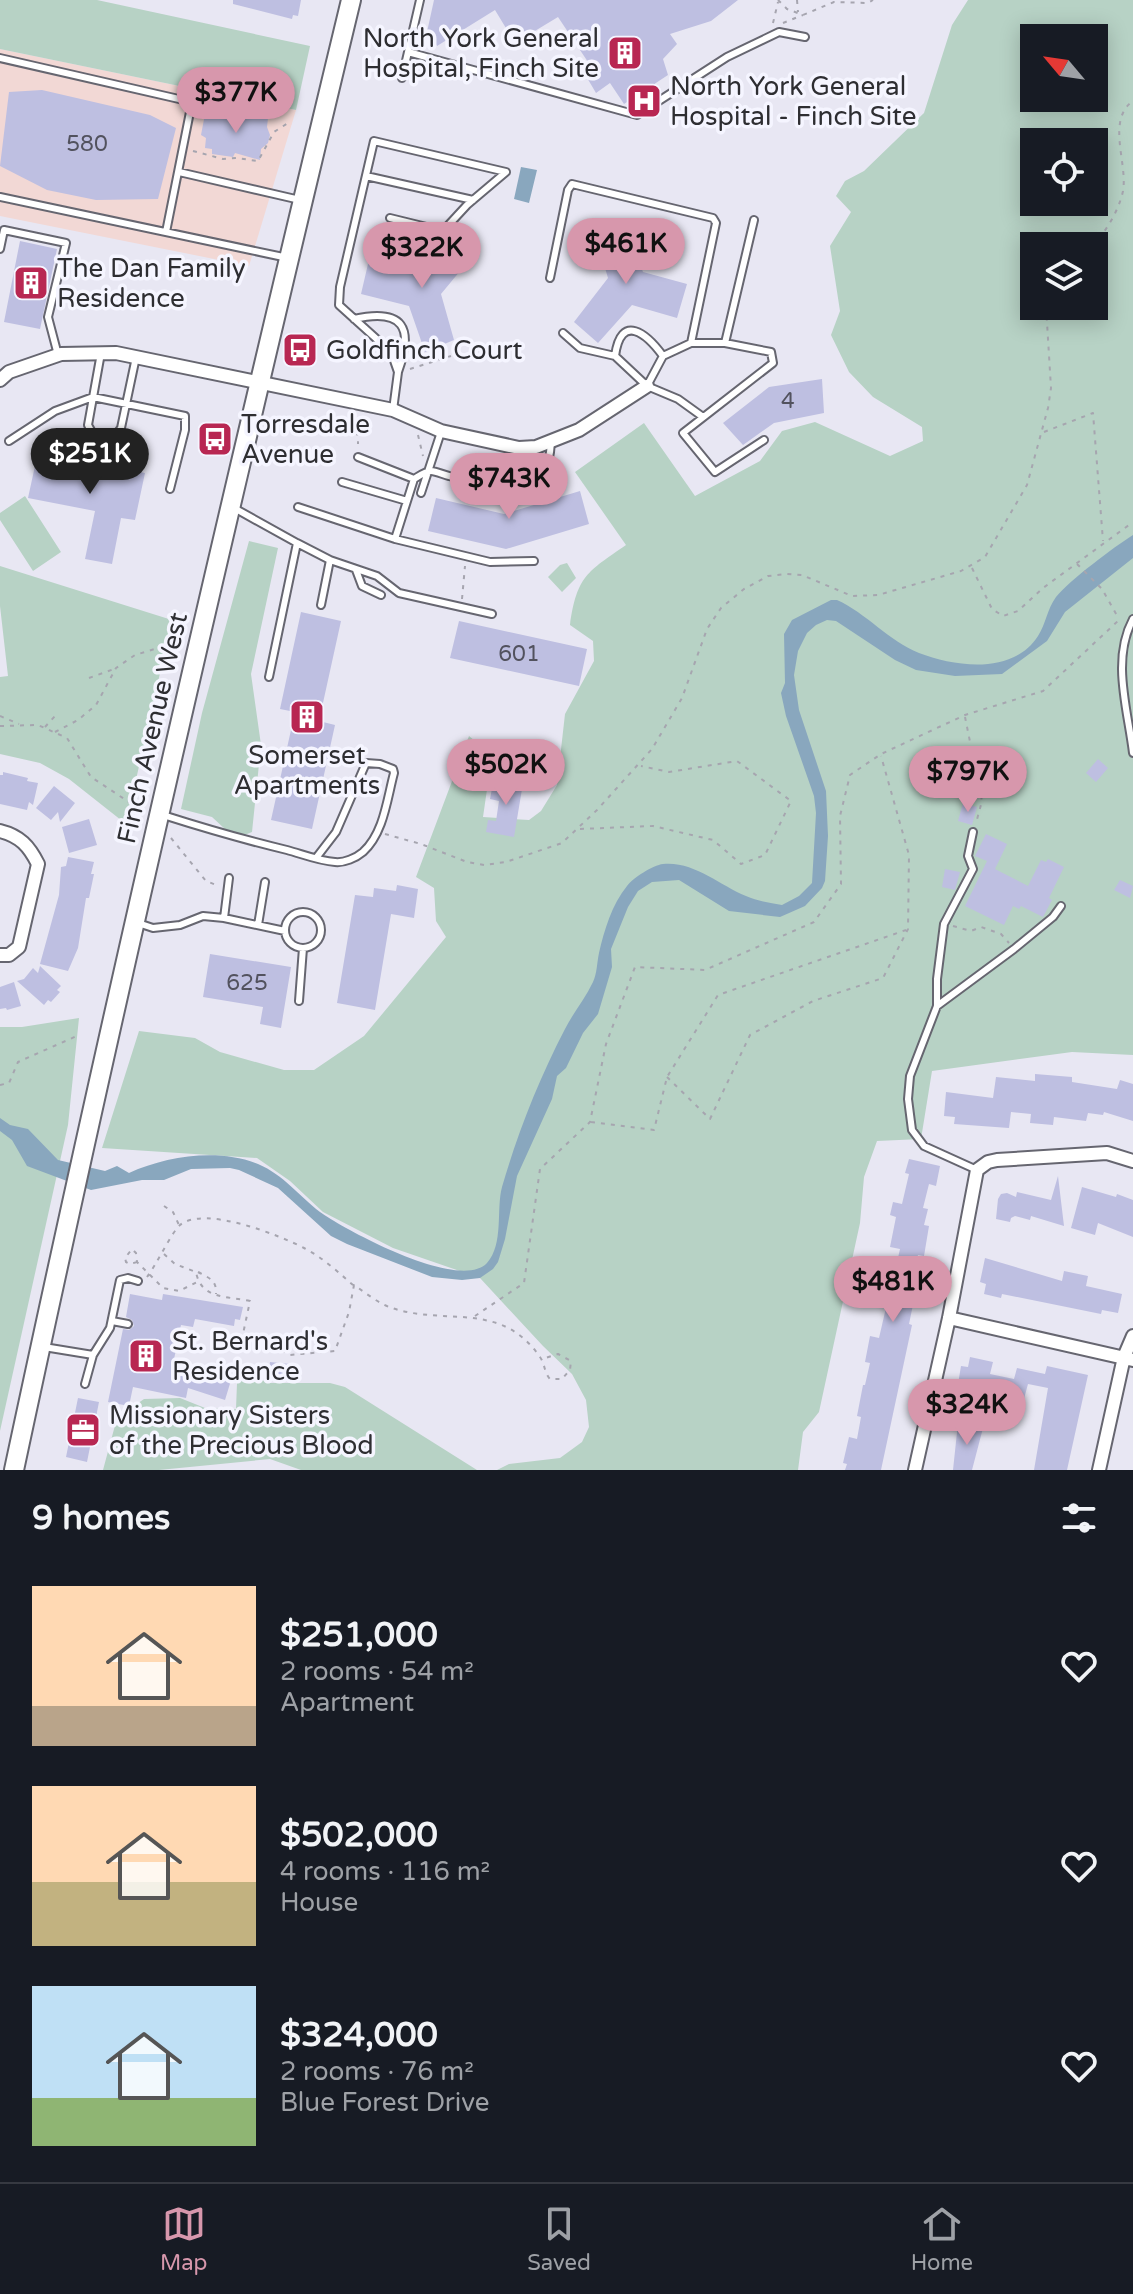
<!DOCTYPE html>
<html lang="en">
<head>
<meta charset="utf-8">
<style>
	:root { --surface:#171b24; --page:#242831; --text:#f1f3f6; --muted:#9ea1a6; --line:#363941; --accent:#d797ac }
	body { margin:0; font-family:"Varela Round",sans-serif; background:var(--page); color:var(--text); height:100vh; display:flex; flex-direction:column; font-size:30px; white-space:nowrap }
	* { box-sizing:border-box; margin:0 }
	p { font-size:26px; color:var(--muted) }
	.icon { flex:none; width:44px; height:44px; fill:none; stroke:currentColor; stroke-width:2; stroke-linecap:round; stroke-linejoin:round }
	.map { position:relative; height:1470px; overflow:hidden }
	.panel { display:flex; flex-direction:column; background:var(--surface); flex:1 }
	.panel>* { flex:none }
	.needle { width:52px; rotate:299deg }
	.buttons { position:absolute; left:1020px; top:24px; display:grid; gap:16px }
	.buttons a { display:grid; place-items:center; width:88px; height:88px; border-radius:0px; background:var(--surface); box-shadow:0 4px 20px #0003; font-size:40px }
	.price { position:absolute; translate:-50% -68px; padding:0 18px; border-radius:28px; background:var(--accent); color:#111; font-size:26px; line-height:52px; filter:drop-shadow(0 2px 4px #0008) }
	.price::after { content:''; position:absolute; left:50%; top:48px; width:24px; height:18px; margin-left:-12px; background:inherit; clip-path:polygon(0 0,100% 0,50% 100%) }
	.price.on { background:#222; color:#fff }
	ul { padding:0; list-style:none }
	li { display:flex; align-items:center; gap:24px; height:200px; padding:0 32px }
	li span { display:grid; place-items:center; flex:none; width:224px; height:160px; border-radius:0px; color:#555 }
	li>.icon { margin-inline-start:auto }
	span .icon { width:96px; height:96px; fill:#fffc; stroke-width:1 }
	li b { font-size:34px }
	h2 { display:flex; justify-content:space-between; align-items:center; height:96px; padding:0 32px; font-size:34px }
	.menu { display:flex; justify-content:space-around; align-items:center; height:112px; border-top:2px solid var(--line); background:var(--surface); font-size:22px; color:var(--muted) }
	.menu a { display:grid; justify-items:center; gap:4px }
	.menu .on { color:var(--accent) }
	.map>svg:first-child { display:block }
	.commercial { fill:#f2d8d5 }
	.green { fill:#b7d2c5; fill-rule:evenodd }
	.water { fill:#89a7be }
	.building { fill:#bebfe1 }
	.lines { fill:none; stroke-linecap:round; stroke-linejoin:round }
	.service-casing { stroke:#666670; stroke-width:10 }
	.minor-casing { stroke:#666670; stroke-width:16 }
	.secondary-casing { stroke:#666670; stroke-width:22 }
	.path { stroke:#a6a5af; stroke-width:2; stroke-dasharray:4 6; stroke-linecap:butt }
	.service { stroke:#fff; stroke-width:6 }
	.minor { stroke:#fff; stroke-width:12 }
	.secondary { stroke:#fff; stroke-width:18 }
	.labels { text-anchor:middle; stroke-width:7; stroke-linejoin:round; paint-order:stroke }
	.number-label { font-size:22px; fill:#52525e }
	.poi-label { font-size:26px; fill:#2e2e32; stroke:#f5f5ff; text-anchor:start }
	.street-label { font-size:26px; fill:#2e2e32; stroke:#f5f5ff }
</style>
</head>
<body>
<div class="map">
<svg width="1133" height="1470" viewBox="0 0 1133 1470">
	<rect width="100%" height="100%" fill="#e8e7f3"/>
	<!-- commercial -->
	<path class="commercial" d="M0 49 296 110 249 266 0 216Z"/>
	<!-- green -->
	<path class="green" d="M0 0H97L310 46 296 110 0 49Z
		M968 0H1133V1055L1072 1052 932 1071 921 1139 877 1141 864 1177 860 1223 819 1412 803 1432 798 1470H497L509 1464 560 1458 582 1442 589 1427 586 1400 572 1374 543 1346 480 1278 393 1248 323 1212 290 1181 257 1158 102 1148 139 1031 195 1038 220 1052 284 1070H314L364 1036 446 937 436 921 434 888 416 877 469 736 492 755 483 817 529 820 541 811 557 785 565 714 594 661 593 641 570 625C577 576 587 572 626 545L575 472 644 423 695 496 760 461 782 431 815 422 890 456 923 441 922 427 873 397 849 372 831 335 840 311 830 246 851 212 836 196 845 181 864 171 924 113 952 25ZM1034 38H1094V98H1034ZM1034 142H1094V202H1034ZM1034 246H1094V306H1034Z
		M25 496 61 552 33 571 0 520V513Z
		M249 541 278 548 251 674 261 745 252 832 242 836 226 830 212 817 181 809 202 713Z
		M567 563 576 578 562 592 548 577 560 565Z
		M0 566 172 620 126 824 69 779 40 763 0 754V677L8 676 0 606Z
		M79 1018 68 1125 0 1431V1027H22Z
		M250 1371 257 1374 266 1383H330L345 1387 477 1470H301L270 1459 159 1470H103L117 1418 144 1399 180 1398 205 1408 236 1409 237 1383 242 1373Z"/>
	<!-- water -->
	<path class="water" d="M521 167 537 170 529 203 514 199Z
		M1133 535V558L1065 612 1047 641 1002 674 955 676 916 670 895 660 836 621 827 620 816 625 807 633 798 651 794 675 799 710 826 791 828 836 825 881 822 888 805 906 780 917 729 911 679 880 652 882 638 891 628 907 611 949 612 967 598 1014 583 1033 566 1068 557 1076 552 1099 517 1176 505 1239 498 1262 493 1269 480 1278 462 1280 432 1277 347 1244 331 1236 278 1188 239 1170 230 1168 191 1169 164 1180H142L91 1190 27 1166 12 1140 0 1131V1118L10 1125 28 1129 58 1160 105 1171 117 1166 129 1173C167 1156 218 1148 258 1164 284 1175 299 1196 320 1212 347 1231 460 1292 487 1263 504 1244 496 1209 502 1187 518 1132 539 1079 565 1029 573 1013 585 999 593 982 597 974 597 962 599 953 604 931 612 904 627 886 633 878 653 865 663 864 694 861 719 885 746 896 757 901 770 903 782 905L799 896 812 883 816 813 814 796 786 716 781 693 785 683 784 634 792 620 831 600H837C866 613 889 641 919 653 956 667 1013 675 1038 636 1046 624 1047 609 1056 597 1070 580 1114 547 1133 535Z"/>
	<!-- building -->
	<path class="building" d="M233 0H301L298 16 293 15 292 19 233 4Z
		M434 0H738L711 21 670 34 677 44 663 59 668 75 624 104 610 83 596 93 586 76 594 71 558 17 515 43 495 10 437 46 427 32Z
		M42 90 150 115 176 128 158 199 96 200 47 190 0 166 9 92Z
		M211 111 232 118 233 115 243 116 244 113 268 118 267 127 270 135 268 143 261 149 260 160 235 153 233 157 212 154V149L205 148 206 138 201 135 205 114 210 115Z
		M622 220 643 272 687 284 677 318 632 305 598 343 574 322 608 278 594 231Z
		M451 236 475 253 441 294 454 340 425 352 409 306 361 294 368 264 414 272Z
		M20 241 57 249 40 329 4 322Z
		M822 379 824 413 774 423 743 445 723 423 769 387Z
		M38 452 145 473 135 520 121 518 112 564 85 559 95 511 28 498Z
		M580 491 589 524 506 549 428 531 436 498 504 514Z
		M301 612 341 621 319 721 335 725 312 829 271 820 295 712 280 709Z
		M459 621 587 649 579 686 450 658Z
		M1098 759 1108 768 1096 782 1086 773Z
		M3 772 28 778 27 781 38 783 33 805 29 802 27 810 0 804V775H3Z
		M494 778 523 783 514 837 486 832 488 820 496 821 499 801 490 799Z
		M54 786 75 803 60 822 58 812 51 820 36 808Z
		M963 803 977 807 972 825 958 821Z
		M89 819 97 845 69 853 62 827Z
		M986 834 1007 844 995 869 1028 886 1041 860 1046 862 1048 859 1064 867 1049 898 1052 900 1043 917 1021 906 1019 909 1013 906 1004 925 965 906 987 861 975 856Z
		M68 857 94 862 91 874H94L89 898H86L78 948 68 971 40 964 59 895 61 867 66 866Z
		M945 869 960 872 955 890 942 887Z
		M1120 880 1133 886 1130 898 1114 890Z
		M397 885 418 889 414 918 391 914 375 1010 337 1003 355 895 373 897 374 888 396 891Z
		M210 954 291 967 281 1028 260 1024 263 1007 203 997Z
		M40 966 61 986 57 990 60 992 51 1002 48 1000 44 1005 17 981 24 979 33 968 38 973Z
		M14 982 21 1006 7 1010 6 1008 0 1009V987Z
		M1035 1074 1072 1077V1082L1117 1089 1120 1080 1133 1084V1121L1104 1112 1103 1115 1088 1113 1086 1121 1054 1117 1053 1125 1030 1123 1031 1114 1011 1112 1009 1128 954 1124 955 1117 944 1116 946 1092 993 1098 996 1077 1035 1081Z
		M909 1159 940 1166 936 1186 929 1184 923 1208 928 1209 924 1225 929 1226 924 1256 918 1255 914 1275 919 1276 909 1324 912 1325 881 1470H845L847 1464 843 1463 849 1437 857 1439 861 1417 857 1416 863 1385H865L870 1363 865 1362 870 1336 879 1338 888 1299 882 1297 889 1269 895 1271 900 1249 890 1247 896 1217 890 1215 893 1202 902 1204 909 1174 905 1173Z
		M1058 1176 1064 1226 1031 1216 1030 1220 1015 1216 1011 1218 1010 1222 996 1219 998 1199 1001 1194 1007 1193 1016 1197 1017 1192 1051 1200Z
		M1082 1187 1116 1197 1117 1194 1133 1200V1237L1098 1223 1095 1235 1071 1228Z
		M985 1258 1062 1281 1064 1271 1088 1276 1086 1286 1122 1294 1118 1313 1102 1310 1101 1314 1002 1294 1001 1298 984 1294 986 1284 980 1282Z
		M130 1294 162 1300 163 1294 243 1307 240 1320 235 1319 234 1326 195 1319 193 1327 181 1325 171 1374 197 1379 200 1368 219 1374 221 1368 230 1370 228 1376 232 1377 225 1400 188 1388 186 1398 133 1387 129 1406 108 1402 123 1329 129 1330 134 1326 132 1320 126 1317Z
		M970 1357 993 1362 990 1374 1014 1379 1017 1368 1045 1374 1047 1366 1088 1375 1067 1470H1034L1048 1388 1028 1384 1022 1406 1011 1404 1010 1407 994 1403 995 1398 992 1397 957 1390 961 1366 968 1367Z
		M270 1362 290 1364 289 1379 268 1378Z
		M78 1398 99 1402 87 1462 66 1457Z
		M958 1423 983 1428 972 1470H953Z"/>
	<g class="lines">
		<defs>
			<path id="service" d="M408 52 637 115 727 57 779 32 805 37
				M0 58 192 102 166 232
				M402 78 420 0
				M179 172 300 200
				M366 176 473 200
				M0 197 288 258
				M390 218 443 231 467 205 506 172 374 141 340 287 339 305 391 352 398 372 393 410
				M0 249 4 230 66 243 48 317 58 355
				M550 278 568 190 572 184 713 218 716 223 691 343H725L771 352 773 363 683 433 715 472 764 440
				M354 319C404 308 414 328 398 372
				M563 333 580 348 615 356 647 386 678 399 703 417
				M725 343 754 220
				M101 353 88 425 94 436 107 440 115 436 121 428 136 357
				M615 356C621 312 647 334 663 356
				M647 386 663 356 691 343
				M9 441 55 411 93 397 185 416V430L170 489
				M358 457 414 479C419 476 426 471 431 471 436 471 444 475 449 476 496 487 547 514 551 442
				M342 482 407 501
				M421 493 441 432
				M298 507 395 539 414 479
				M234 508 297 543 269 677
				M395 539 490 562 534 561
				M297 543 330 560 321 605
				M330 560 377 576 399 593 492 614
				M356 570 362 586 381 595
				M1133 619C1111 660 1128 710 1133 753
				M163 815C204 828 245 840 287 850 302 854 319 861 335 862 344 863 356 858 363 852 384 833 387 799 394 773L393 769 380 764 366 763 336 832 316 858
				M973 832 968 856 973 869 944 924 937 979V1006L910 1076 908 1099 912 1130 924 1146 977 1170
				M285 930a18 18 0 1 1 36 0a18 18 0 1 1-36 0Z
				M224 918 229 878
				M138 923 153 928 180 925 203 916 224 918 285 931
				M258 925 265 882
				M299 1001 303 948
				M937 1006 1014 949 1053 917 1061 906
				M112 1321 128 1324
				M44 1347 93 1355
				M85 1384 93 1355 110 1328 120 1280 128 1278 138 1281"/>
			<path id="minor" d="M0 380 9 372 61 354 116 353 393 410 441 431 519 448 536 447 579 430 647 386
				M0 831C20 836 29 846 38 864L19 947 9 955H0
				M949 1318 1133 1360
				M915 1470 949 1318 977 1170 988 1162 997 1160 1107 1153 1133 1161
				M1099 1470 1124 1357 1133 1336"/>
			<path id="secondary" d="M14 1470C119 978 233 489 351 0"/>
		</defs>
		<!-- service casing -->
		<use href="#service" class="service-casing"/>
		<!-- minor casing -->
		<use href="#minor" class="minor-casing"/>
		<!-- secondary casing -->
		<use href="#secondary" class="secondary-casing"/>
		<!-- path -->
		<path class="path" d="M778 0 787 9 803 15 834 2 868 3 873 0
			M797 0 798 12
			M773 23 778 2
			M783 23 803 15
			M193 151 223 159 236 158 258 161 274 132 288 123
			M1092 246C1106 232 1119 210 1123 191 1128 164 1106 120 1133 101
			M410 369 451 356
			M343 417C354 425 358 429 358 444
			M1044 432 1093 413 1103 541
			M418 435 423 456
			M1077 564 1102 589 1119 619
			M972 568 992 609 1003 616 1018 611 1043 588 1133 522
			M462 599 465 566
			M89 678 114 669
			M0 716 19 724
			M965 717 982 801 976 823
			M0 726 38 725 67 738 91 777 144 812
			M45 727 55 716
			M55 732 78 720 96 705 116 668 135 655 184 640
			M580 829 653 826 713 840 741 864 765 855 791 801 737 761 669 772 641 766
			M385 834 421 844 467 862 484 865 506 862 562 843 597 810 652 749 682 698 707 629 721 608 744 589 768 576 787 574 802 575 852 596 878 595 961 571 985 557 1027 485 1048 408 1051 388 1046 306
			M171 838 206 881 219 886
			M953 926 971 931 981 927 1001 934 1009 943
			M667 1077 710 1119 750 1035 813 1001 883 978 908 929 909 855 881 756
			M0 1085 9 1083 18 1062 79 1035
			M591 1122 654 1130 667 1077 718 995 906 930
			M164 1206 173 1212 179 1225
			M164 1254 175 1264 196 1272C201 1299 226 1296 250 1301L243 1334 269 1342 290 1355 335 1351 349 1312 354 1285C366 1293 379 1304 392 1308 445 1326 501 1300 540 1357 545 1364 544 1372 550 1379H562L570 1370 571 1361 558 1354 542 1359
			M137 1262 130 1264 126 1262 125 1258 132 1249 136 1253 137 1262 163 1288 179 1291 197 1282
			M198 1272C209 1278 217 1280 216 1294
			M147 1277C157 1264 171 1233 180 1225 204 1205 279 1235 304 1248 322 1257 338 1272 353 1285
			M475 1316 524 1283 540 1169 590 1122 606 1044 635 967 705 970 814 922 841 884 840 816 850 775 881 754 965 715 1043 691 1119 620"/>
		<!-- service -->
		<use href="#service" class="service"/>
		<!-- minor -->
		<use href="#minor" class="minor"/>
		<!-- secondary -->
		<use href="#secondary" class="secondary"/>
	</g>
	<!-- icons -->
	<defs>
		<symbol id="building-square" viewBox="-11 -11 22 22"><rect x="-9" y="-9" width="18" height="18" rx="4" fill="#b82752" stroke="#f5f5ff"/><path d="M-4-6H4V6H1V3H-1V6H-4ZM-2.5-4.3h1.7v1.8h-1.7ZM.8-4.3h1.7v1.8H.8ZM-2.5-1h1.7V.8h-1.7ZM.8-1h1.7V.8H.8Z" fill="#fff"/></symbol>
		<symbol id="hospital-square" viewBox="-11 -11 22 22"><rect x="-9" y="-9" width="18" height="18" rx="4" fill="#b82752" stroke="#f5f5ff"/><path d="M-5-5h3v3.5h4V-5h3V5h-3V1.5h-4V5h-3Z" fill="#fff"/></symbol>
		<symbol id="bus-square" viewBox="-11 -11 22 22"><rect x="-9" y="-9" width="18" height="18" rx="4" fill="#b82752" stroke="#f5f5ff"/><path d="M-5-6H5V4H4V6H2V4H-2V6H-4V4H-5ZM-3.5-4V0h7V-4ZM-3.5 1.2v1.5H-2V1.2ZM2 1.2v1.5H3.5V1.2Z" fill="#fff"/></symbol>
		<symbol id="office-square" viewBox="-11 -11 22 22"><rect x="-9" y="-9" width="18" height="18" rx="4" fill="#b82752" stroke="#f5f5ff"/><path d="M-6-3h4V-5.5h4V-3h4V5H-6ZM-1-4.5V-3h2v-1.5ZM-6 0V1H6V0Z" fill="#fff"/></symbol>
	</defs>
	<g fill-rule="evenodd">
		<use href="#building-square" x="605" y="33" width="40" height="40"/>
		<use href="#hospital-square" x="624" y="81" width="40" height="40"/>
		<use href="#building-square" x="11" y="263" width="40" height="40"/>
		<use href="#bus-square" x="280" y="330" width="40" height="40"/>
		<use href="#bus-square" x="195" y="419" width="40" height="40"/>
		<use href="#building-square" x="287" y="697" width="40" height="40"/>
		<use href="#building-square" x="126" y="1336" width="40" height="40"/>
		<use href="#office-square" x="63" y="1410" width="40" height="40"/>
	</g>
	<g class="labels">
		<!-- number labels -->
		<g class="number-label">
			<text x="87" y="151">580</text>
			<text x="788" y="408">4</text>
			<text x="519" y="661">601</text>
			<text x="247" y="990">625</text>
		</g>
		<!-- poi labels -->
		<g class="poi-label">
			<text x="599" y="47" text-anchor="end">North York General<tspan x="599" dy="30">Hospital, Finch Site</tspan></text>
			<text x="670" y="95">North York General<tspan x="670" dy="30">Hospital - Finch Site</tspan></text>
			<text x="57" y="277">The Dan Family<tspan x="57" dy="30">Residence</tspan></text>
			<text x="326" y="359">Goldfinch Court</text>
			<text x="241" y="433">Torresdale<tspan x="241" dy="30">Avenue</tspan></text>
			<text x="307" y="764" text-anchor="middle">Somerset<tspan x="307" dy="30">Apartments</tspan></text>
			<text x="172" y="1350">St. Bernard's<tspan x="172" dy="30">Residence</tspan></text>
			<text x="109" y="1424">Missionary Sisters<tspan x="109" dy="30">of the Precious Blood</tspan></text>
		</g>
		<!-- street labels -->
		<g class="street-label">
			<text transform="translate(152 728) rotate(-77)" y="9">Finch Avenue West</text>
		</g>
	</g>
</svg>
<div class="buttons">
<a><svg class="needle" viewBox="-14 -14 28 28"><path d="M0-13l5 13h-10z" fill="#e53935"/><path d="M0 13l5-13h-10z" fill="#9ea1a6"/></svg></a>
<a><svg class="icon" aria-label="locate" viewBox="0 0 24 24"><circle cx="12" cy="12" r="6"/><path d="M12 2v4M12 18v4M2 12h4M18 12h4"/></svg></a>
<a><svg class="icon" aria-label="layers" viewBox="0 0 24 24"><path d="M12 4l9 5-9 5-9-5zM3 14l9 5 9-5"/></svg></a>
</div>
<b class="price" style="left:236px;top:135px">$377K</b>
<b class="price" style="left:626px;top:286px">$461K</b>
<b class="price" style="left:422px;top:290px">$322K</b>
<b class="price on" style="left:90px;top:496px">$251K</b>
<b class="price" style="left:509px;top:521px">$743K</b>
<b class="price" style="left:506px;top:807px">$502K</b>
<b class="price" style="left:968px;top:814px">$797K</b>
<b class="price" style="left:893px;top:1324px">$481K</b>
<b class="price" style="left:967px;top:1447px">$324K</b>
</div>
<section class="panel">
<h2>9 homes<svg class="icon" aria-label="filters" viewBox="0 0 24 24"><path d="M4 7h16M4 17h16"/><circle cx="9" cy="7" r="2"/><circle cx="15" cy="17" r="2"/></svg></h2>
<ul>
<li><span style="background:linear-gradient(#ffd9b3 75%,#b9a48a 0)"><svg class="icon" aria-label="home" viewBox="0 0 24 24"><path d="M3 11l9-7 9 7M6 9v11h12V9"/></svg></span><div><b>$251,000</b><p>2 rooms · 54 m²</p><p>Apartment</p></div><svg class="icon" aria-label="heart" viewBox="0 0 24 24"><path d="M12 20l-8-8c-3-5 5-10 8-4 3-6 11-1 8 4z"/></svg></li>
<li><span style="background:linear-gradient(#ffd9b3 60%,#c2b280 0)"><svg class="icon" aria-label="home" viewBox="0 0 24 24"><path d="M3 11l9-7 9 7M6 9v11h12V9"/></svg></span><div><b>$502,000</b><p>4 rooms · 116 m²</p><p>House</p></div><svg class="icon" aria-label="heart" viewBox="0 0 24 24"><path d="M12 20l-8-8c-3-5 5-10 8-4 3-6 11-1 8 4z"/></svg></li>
<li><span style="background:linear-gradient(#bfe0f5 70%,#8fb573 0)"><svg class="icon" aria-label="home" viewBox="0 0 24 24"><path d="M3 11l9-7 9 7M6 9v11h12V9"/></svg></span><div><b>$324,000</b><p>2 rooms · 76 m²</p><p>Blue Forest Drive</p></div><svg class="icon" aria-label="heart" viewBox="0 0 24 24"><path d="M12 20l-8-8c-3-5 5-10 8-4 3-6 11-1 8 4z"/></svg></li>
</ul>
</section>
<nav class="menu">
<a class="on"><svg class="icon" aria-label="map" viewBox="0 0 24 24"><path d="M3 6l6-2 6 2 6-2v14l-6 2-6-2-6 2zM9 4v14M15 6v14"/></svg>Map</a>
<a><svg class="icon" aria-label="saved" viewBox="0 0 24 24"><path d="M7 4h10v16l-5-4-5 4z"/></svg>Saved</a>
<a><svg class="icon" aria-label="home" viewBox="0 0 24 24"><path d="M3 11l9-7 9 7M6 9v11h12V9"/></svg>Home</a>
</nav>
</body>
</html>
